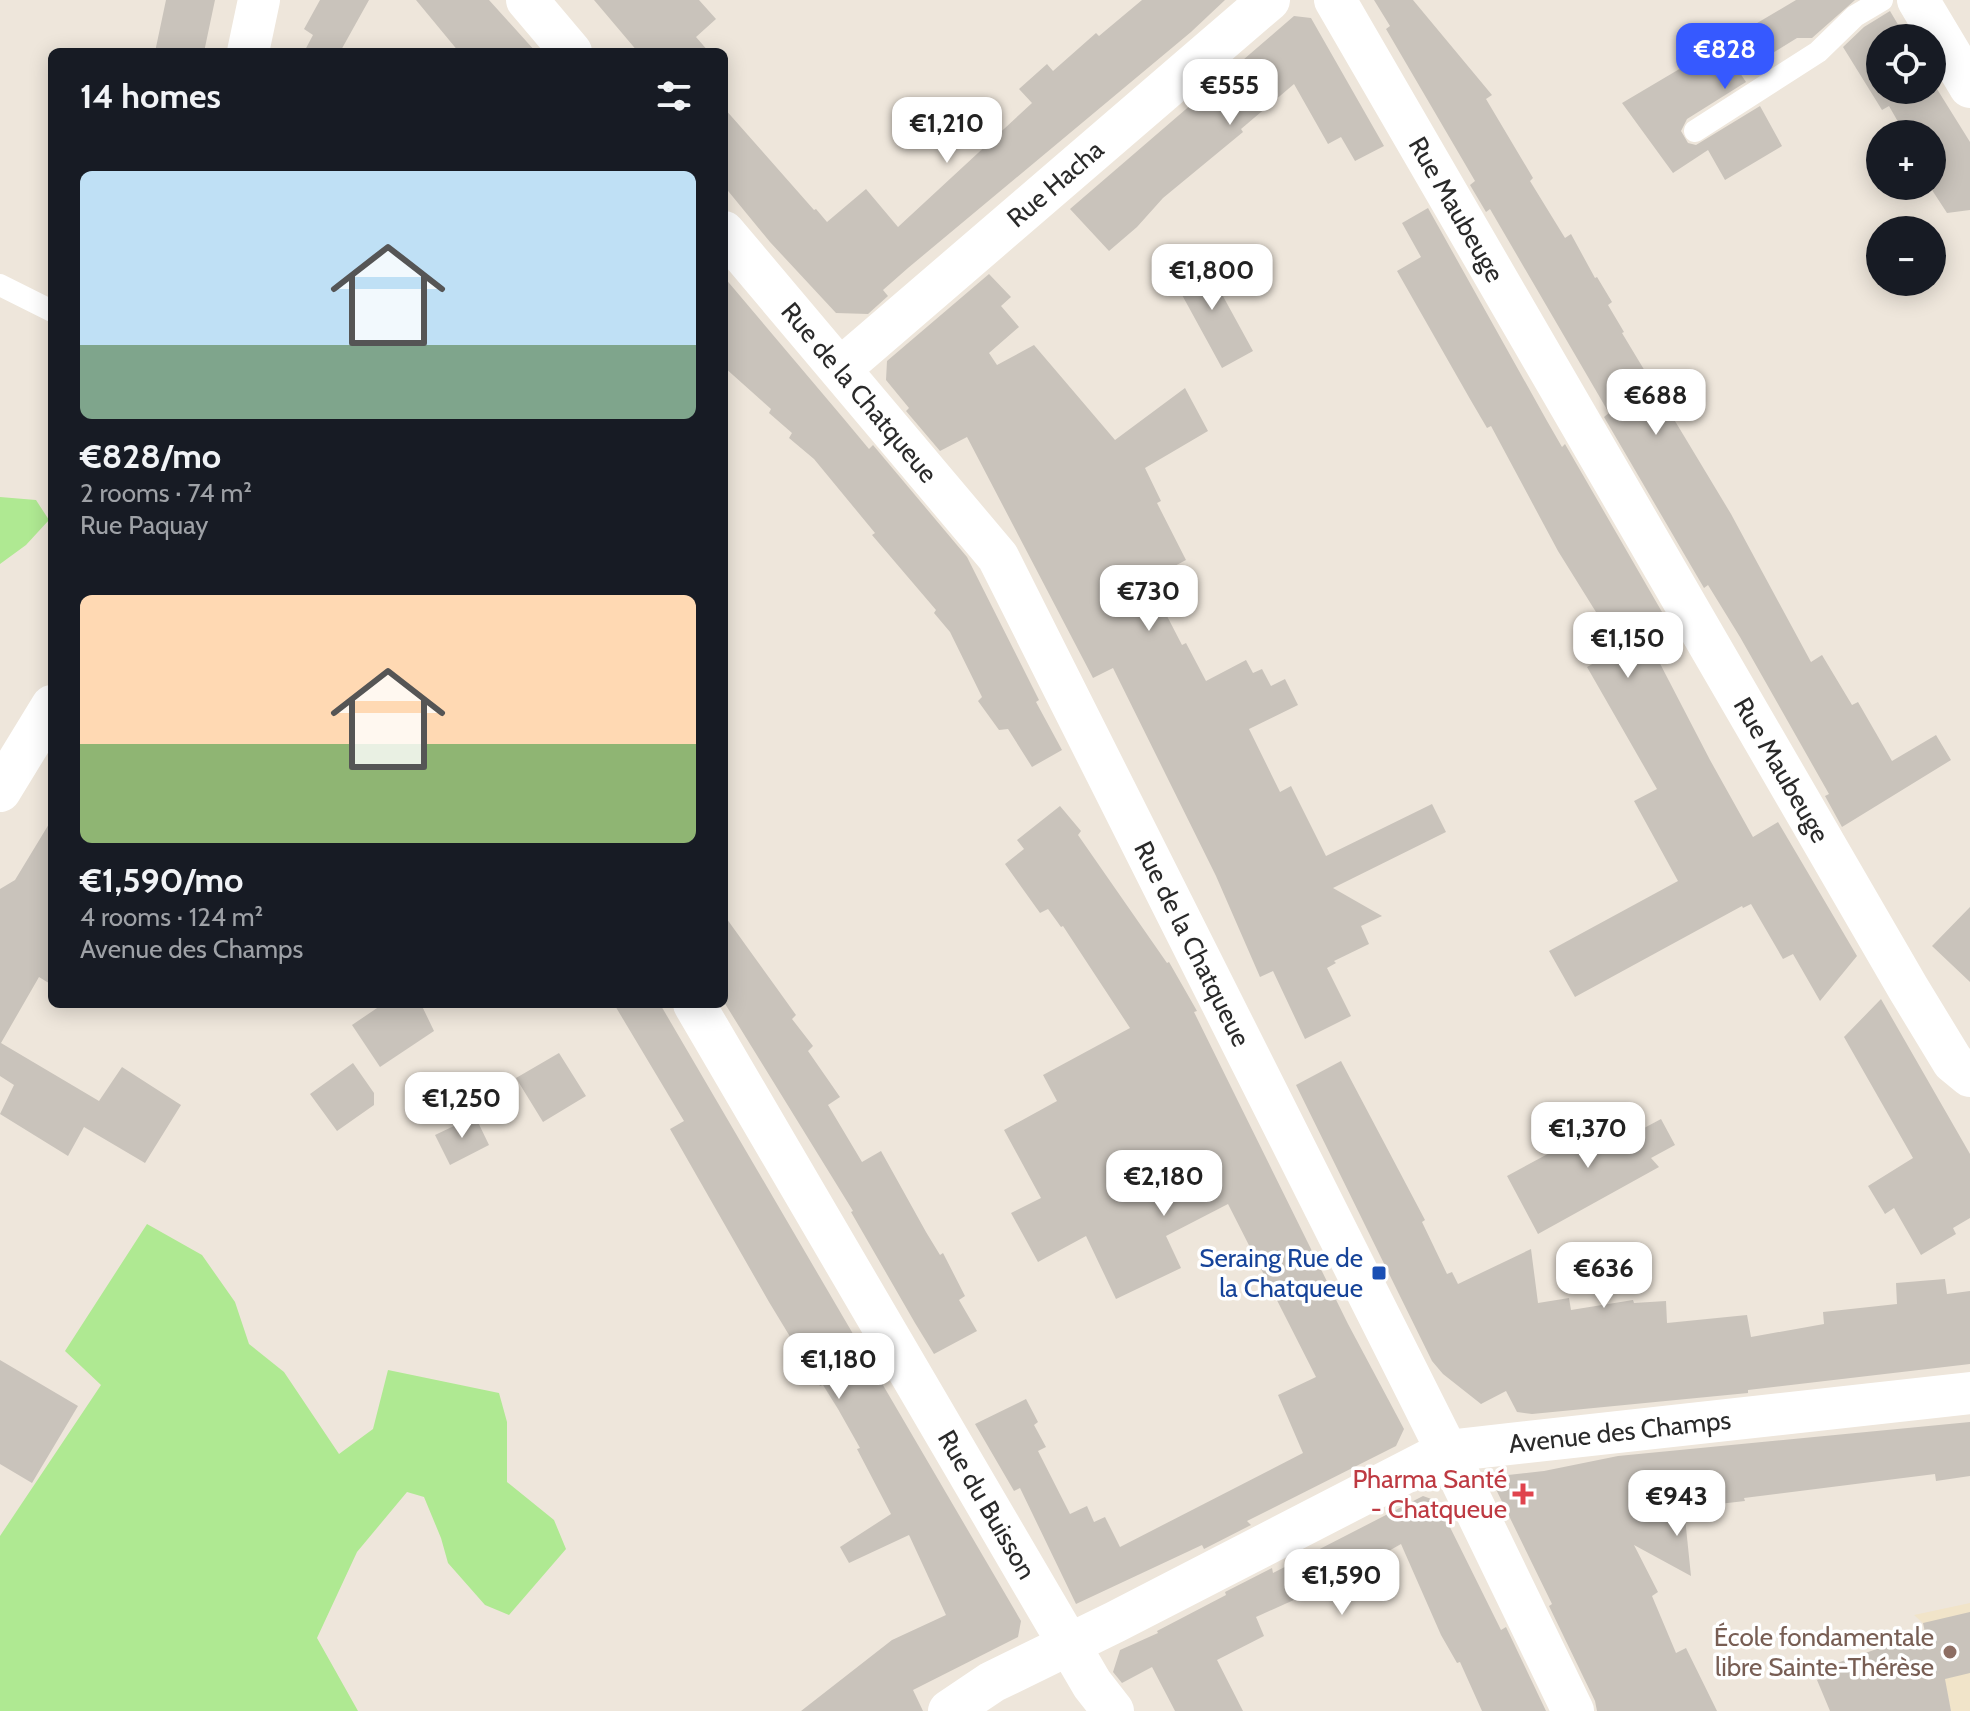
<!DOCTYPE html>
<html lang="en">
<head>
<meta charset="utf-8">
<style>
	:root { --surface:#171b24; --page:#242831; --text:#f1f3f6; --muted:#9ea1a6; --accent:#3659ff }
	body { margin:0; font-family:Cabin,sans-serif; background:var(--page); color:var(--text); height:100vh; display:flex; flex-direction:column; font-size:30px; white-space:nowrap }
	* { box-sizing:border-box; margin:0 }
	p { font-size:26px; color:var(--muted) }
	.icon { flex:none; width:44px; height:44px; fill:none; stroke:currentColor; stroke-width:2; stroke-linecap:round; stroke-linejoin:round }
	.map { position:relative; flex:1; overflow:hidden }
	.sheet { position:absolute; left:48px; top:48px; width:680px; height:960px; display:flex; flex-direction:column; background:var(--surface); border-radius:12px; box-shadow:0 4px 20px #0003 }
	.sheet>* { flex:none }
	.buttons { position:absolute; left:1866px; top:24px; display:grid; gap:16px }
	.buttons a { display:grid; place-items:center; width:80px; height:80px; border-radius:50%; background:var(--surface); box-shadow:0 4px 20px #0003; font-size:40px }
	.price { position:absolute; translate:-50% -68px; padding:0 18px; border-radius:16px; background:#fff; color:#222; font-size:26px; line-height:52px; filter:drop-shadow(0 2px 4px #0008) }
	.price::after { content:''; position:absolute; left:50%; top:48px; width:24px; height:18px; margin-left:-12px; background:inherit; clip-path:polygon(0 0,100% 0,50% 100%) }
	.price.on { background:var(--accent); color:#fff }
	ul { padding:0; list-style:none }
	li { display:grid; align-content:center; gap:16px; height:424px; padding:0 32px }
	li span { display:grid; place-items:center; height:248px; border-radius:12px; color:#555 }
	li>.icon { margin-inline-start:auto }
	span .icon { width:144px; height:144px; fill:#fffc; stroke-width:1 }
	li b { font-size:34px }
	h2 { display:flex; justify-content:space-between; align-items:center; height:96px; padding:0 32px; font-size:34px }
	.map>svg:first-child { display:block }
	.education { fill:#f1e4c9 }
	.green { fill:#afe992 }
	.building { fill:#c9c3bb }
	.lines { fill:none; stroke-linecap:round; stroke-linejoin:round }
	.service { stroke:#fff; stroke-width:22 }
	.minor { stroke:#fff; stroke-width:42 }
	.transit-dot { fill:#1a4fb4; stroke:#fff; stroke-width:3 }
	.health-dot { fill:#e0444e; stroke:#fff; stroke-width:3 }
	.education-dot { fill:#8d6e63; stroke:#fff; stroke-width:3 }
	.labels { text-anchor:middle; stroke-width:7; stroke-linejoin:round; paint-order:stroke }
	.street-label { font-size:26px; fill:#2a2a2a; stroke:#fff }
	.transit-label { font-size:26px; fill:#164399; stroke:#fff; text-anchor:end }
	.health-label { font-size:26px; fill:#be3a42; stroke:#fff; text-anchor:end }
	.education-label { font-size:26px; fill:#785e54; stroke:#fff; text-anchor:end }
</style>
</head>
<body>
<div class="map">
<svg width="1970" height="1711" viewBox="0 0 1970 1711">
	<rect width="100%" height="100%" fill="#eee6db"/>
	<!-- education -->
	<path class="education" d="M1970 1603V1711H1951L1945 1681H1937L1923 1623 1914 1615Z"/>
	<!-- green -->
	<path class="green" d="M0 497 36 500 49 520 26 545 0 564Z
		M147 1224 202 1255 235 1302 249 1344 284 1372 339 1454 373 1429 388 1370 499 1393 507 1422V1482L554 1520 566 1549 509 1615 485 1605 448 1563 441 1538 424 1497 407 1492 357 1552 317 1638 358 1711H0V1536L101 1385 65 1351Z"/>
	<!-- building -->
	<path class="building" d="M166 0H215L204 52H155Z
		M320 0H369L340 52H304L313 35 304 29Z
		M416 0H489L536 52H459Z
		M594 0H699L716 19 696 37 709 52H638Z
		M1142 0H1225L1191 32 908 268 883 290 888 296 868 314 836 313 770 242 724 186V108L814 210 816 209 827 222 866 189 898 227 1032 103 1019 89 1047 64 1053 71 1096 33 1099 36Z
		M1374 0H1413L1492 95 1486 99 1533 178 1530 181 1565 238 1571 234 1595 278 1597 277 1612 302 1608 305 1624 332 1622 333 1731 514 1811 662 1822 655 1852 705 1858 702 1892 761 1936 735 1951 760 1842 827 1825 796 1829 794 1740 637 1708 585 1704 588 1604 417 1609 413 1490 209 1486 212 1470 185 1475 181 1386 29 1390 26Z
		M1796 0H1855L1812 38H1797L1740 73 1746 82 1687 119 1681 131 1688 143 1696 145 1760 106 1782 146 1725 180 1708 150 1673 173 1622 103Z
		M1890 11 1906 38H1880V90H1932V81L1970 142V210L1947 213 1932 190V134H1905L1889 106 1882 110 1843 47 1864 27Z
		M1294 16 1311 18 1384 146 1355 161 1341 137 1328 144 1294 84 1241 129 1243 132 1163 198 1137 227 1109 251 1070 209Z
		M1428 208 1547 421 1562 447 1565 444 1662 612 1640 625 1710 760 1753 837 1778 822 1857 956 1820 1001 1793 954 1783 959 1751 904 1743 908 1742 906 1575 997 1549 951 1678 881 1634 801 1657 789 1587 667 1619 649 1558 551 1491 426 1487 428 1470 399 1397 271 1421 257 1402 223Z
		M1201 256 1253 351 1222 368 1170 273Z
		M989 274 1011 297 1001 306 1019 327 989 353 997 365 1034 345 1115 440 1185 388 1208 431 1145 468 1161 501 1157 503 1186 560 1169 569 1174 578 1153 589 1182 645 1186 643 1206 681 1246 660 1253 673 1262 669 1271 686 1285 679 1298 705 1249 729 1280 792 1291 786 1326 856 1432 804 1446 832 1333 888 1382 916 1361 926 1369 944 1334 961 1336 963 1327 968 1351 1016 1305 1039 1273 971 1260 977 1216 876 1113 668 1093 678 967 437 940 451 906 411 909 408 886 380 887 361Z
		M724 277 844 419 869 449 873 445 967 557 1039 700 1036 702 1062 750 1032 767 1008 729 999 730 978 701 982 697 950 632 934 613 936 610 872 535 875 533 814 459 789 438 792 433 769 413 771 409 724 367Z
		M1060 806 1081 831 1078 835 1167 963 1169 962 1197 1011 1194 1012 1348 1324 1404 1429 1396 1446 1247 1521 1251 1525 1204 1549 1202 1545 1076 1604 1020 1488 1014 1491 975 1424 1026 1399 1038 1422 1034 1425 1046 1447 1038 1451 1070 1514 1087 1506 1094 1522 1105 1517 1120 1547 1303 1453 1278 1395 1316 1377 1228 1204 1166 1236 1181 1268 1116 1299 1086 1236 1038 1262 1011 1213 1041 1198 1004 1130 1057 1101 1043 1075 1130 1028 1063 926 1061 927 1048 909 1040 913 1005 864 1024 849 1017 840Z
		M52 819V985L39 977 1 1043 99 1101 122 1067 181 1105 145 1163 84 1127 68 1156 0 1114 14 1085 0 1076V889L15 880Z
		M1970 907V982L1932 946Z
		M724 915 796 1015 792 1019 813 1046 808 1051 840 1097 828 1105 862 1162 881 1151 926 1232 940 1255 943 1253 965 1296 959 1300 977 1331 934 1354 915 1323 851 1212 853 1211 724 1002Z
		M1881 999 1970 1154V1218L1953 1228 1956 1234 1921 1255 1894 1208 1885 1214 1868 1186 1913 1158 1844 1037Z
		M383 1004H421L434 1031 380 1067 352 1025Z
		M614 1004H660L1021 1621 1018 1637 913 1690 923 1711H801L892 1640 946 1615 909 1535 849 1563 840 1547 891 1514 857 1449 860 1448 838 1409 823 1385 820 1386 769 1302 670 1129 684 1121Z
		M559 1053 586 1096 543 1122 516 1078Z
		M1341 1061 1425 1220 1422 1222 1447 1274 1452 1272 1458 1284 1531 1249 1538 1303 1569 1298 1571 1310 1633 1300 1634 1303 1666 1301 1667 1323 1747 1315 1751 1337 1824 1324 1823 1312 1897 1304 1896 1283 1945 1279 1947 1294 1970 1291V1364L1748 1390V1393L1532 1414 1517 1412 1506 1391 1481 1404 1443 1374 1432 1361 1296 1085Z
		M353 1063 374 1093V1105L337 1131 310 1094Z
		M1622 1114 1633 1134 1661 1119 1675 1145 1651 1158 1659 1167 1538 1234 1507 1176Z
		M475 1116 489 1145 450 1165 435 1135Z
		M0 1360 78 1406 32 1483 0 1464Z
		M1970 1422V1476L1936 1481 1935 1474 1744 1498 1745 1501 1684 1508 1691 1576 1634 1545 1658 1592 1652 1596 1676 1653 1686 1648 1717 1711H1597L1595 1701 1549 1606 1552 1604 1490 1477 1544 1471 1618 1456Z
		M1423 1496 1437 1501 1501 1630 1506 1627 1546 1711H1482L1460 1662 1457 1663 1441 1635 1401 1544 1338 1580 1256 1617 1264 1636 1217 1660 1243 1711H1175L1152 1667 1122 1683 1113 1672 1120 1650 1158 1633 1157 1631 1226 1595 1225 1592 1272 1568 1273 1573Z
		M1970 1612V1673L1945 1679 1951 1711H1830L1817 1680 1837 1672V1663L1925 1632 1923 1623Z"/>
	<g class="lines">
		<!-- service -->
		<path class="service" d="M1695 131 1818 52 1855 16 1882 0
			M0 285 52 311"/>
		<!-- minor -->
		<g class="minor">
			<path d="M527 0 571 52"/>
			<path id="s1" d="M1335 0 1908 988 1953 1062 1970 1076"/>
			<path d="M1918 0 1970 87"/>
			<path d="M248 52 259 0"/>
			<path id="s2" d="M724 232 998 557 1447 1451 1573 1711"/>
			<path id="s3" d="M840 369 1269 0"/>
			<path d="M0 791 52 706"/>
			<path id="s4" d="M694 1004 1092 1684 1113 1711"/>
			<path id="s5" d="M949 1711 992 1682 1115 1622 1447 1451 1970 1393"/>
		</g>
	</g>
	<!-- markers -->
	<rect class="transit-dot" x="1371" y="1265" width="16" height="16" rx="4"/>
	<path class="health-dot" d="M1519 1482h8v8h8v8h-8v8h-8v-8h-8v-8h8z"/>
	<circle class="education-dot" cx="1950" cy="1652" r="8"/>
	<g class="labels">
		<!-- street labels -->
		<g class="street-label">
			<text dy="9" stroke="none"><textPath href="#s3" startOffset="284">Rue Hacha</textPath></text>
			<text dy="9" stroke="none"><textPath href="#s1" startOffset="242">Rue Maubeuge</textPath></text>
			<text dy="9" stroke="none"><textPath href="#s2" startOffset="210">Rue de la Chatqueue</textPath></text>
			<text dy="9" stroke="none"><textPath href="#s1" startOffset="890">Rue Maubeuge</textPath></text>
			<text dy="9" stroke="none"><textPath href="#s2" startOffset="858">Rue de la Chatqueue</textPath></text>
			<text dy="9" stroke="none"><textPath href="#s5" startOffset="736">Avenue des Champs</textPath></text>
			<text dy="9" stroke="none"><textPath href="#s4" startOffset="580">Rue du Buisson</textPath></text>
		</g>
		<!-- transit labels -->
		<g class="transit-label">
			<text x="1363" y="1267">Seraing Rue de<tspan x="1363" dy="30">la Chatqueue</tspan></text>
		</g>
		<!-- health labels -->
		<g class="health-label">
			<text x="1507" y="1488">Pharma Santé<tspan x="1507" dy="30">- Chatqueue</tspan></text>
		</g>
		<!-- education labels -->
		<g class="education-label">
			<text x="1934" y="1646">École fondamentale<tspan x="1934" dy="30">libre Sainte-Thérèse</tspan></text>
		</g>
	</g>
</svg>
<div class="buttons">
<a><svg class="icon" aria-label="locate" viewBox="0 0 24 24"><circle cx="12" cy="12" r="6"/><path d="M12 2v4M12 18v4M2 12h4M18 12h4"/></svg></a>
<a>+</a>
<a>−</a>
</div>
<b class="price on" style="left:1725px;top:91px">€828</b>
<b class="price" style="left:1230px;top:127px">€555</b>
<b class="price" style="left:947px;top:165px">€1,210</b>
<b class="price" style="left:1212px;top:312px">€1,800</b>
<b class="price" style="left:1656px;top:437px">€688</b>
<b class="price" style="left:1149px;top:633px">€730</b>
<b class="price" style="left:1628px;top:680px">€1,150</b>
<b class="price" style="left:462px;top:1140px">€1,250</b>
<b class="price" style="left:1588px;top:1170px">€1,370</b>
<b class="price" style="left:1164px;top:1218px">€2,180</b>
<b class="price" style="left:1604px;top:1310px">€636</b>
<b class="price" style="left:839px;top:1401px">€1,180</b>
<b class="price" style="left:1677px;top:1538px">€943</b>
<b class="price" style="left:1342px;top:1617px">€1,590</b>
<section class="sheet">
<h2>14 homes<svg class="icon" aria-label="filters" viewBox="0 0 24 24"><path d="M4 7h16M4 17h16"/><circle cx="9" cy="7" r="2"/><circle cx="15" cy="17" r="2"/></svg></h2>
<ul>
<li><span style="background:linear-gradient(#bfe0f5 70%,#7fa58c 0)"><svg class="icon" aria-label="home" viewBox="0 0 24 24"><path d="M3 11l9-7 9 7M6 9v11h12V9"/></svg></span><div><b>€828/mo</b><p>2 rooms · 74 m²</p><p>Rue Paquay</p></div></li>
<li><span style="background:linear-gradient(#ffd9b3 60%,#8fb573 0)"><svg class="icon" aria-label="home" viewBox="0 0 24 24"><path d="M3 11l9-7 9 7M6 9v11h12V9"/></svg></span><div><b>€1,590/mo</b><p>4 rooms · 124 m²</p><p>Avenue des Champs</p></div></li>
</ul>
</section>
</div>
</body>
</html>
